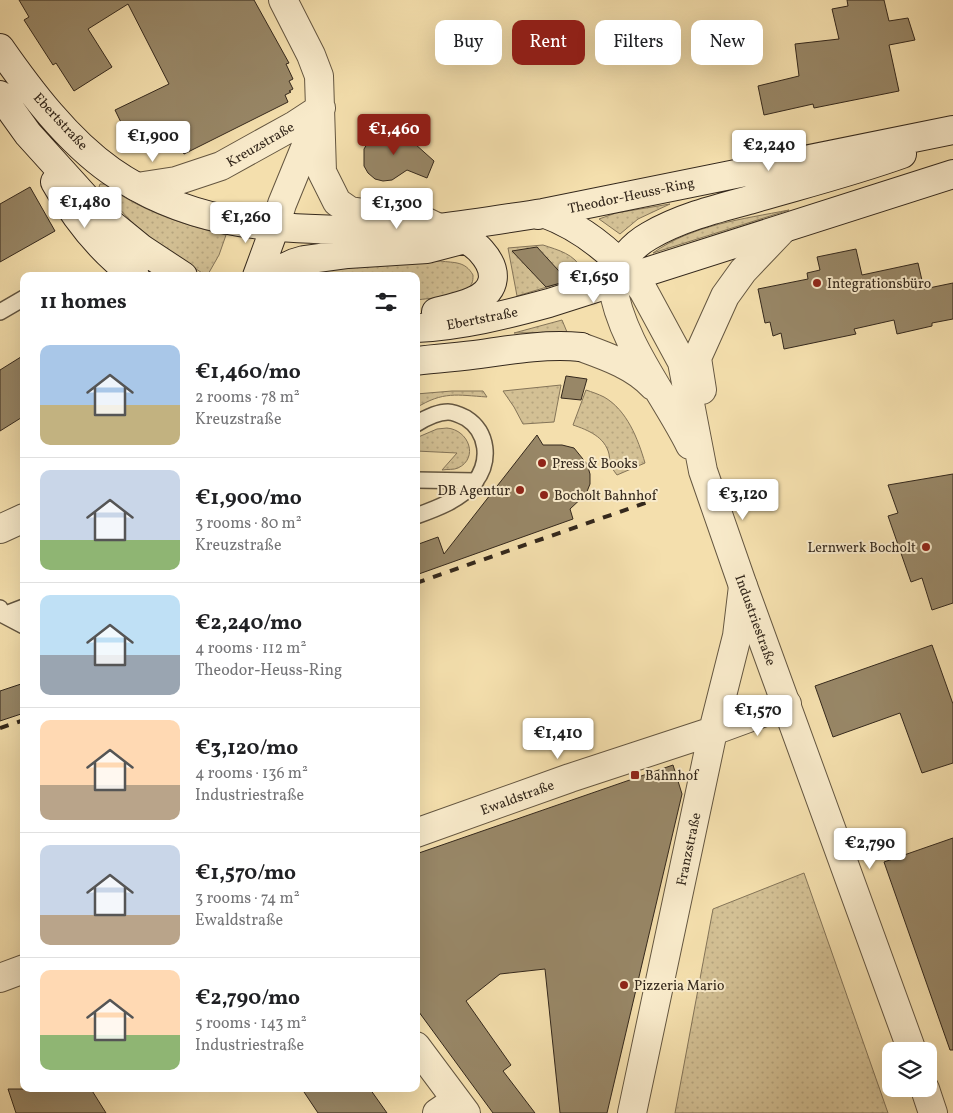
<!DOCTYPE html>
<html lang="en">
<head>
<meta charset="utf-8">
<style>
	:root { --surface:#fff; --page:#f6f6f6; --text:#202124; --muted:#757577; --line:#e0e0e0; --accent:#8f2418 }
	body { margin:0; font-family:Vollkorn,serif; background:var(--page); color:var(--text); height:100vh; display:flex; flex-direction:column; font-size:19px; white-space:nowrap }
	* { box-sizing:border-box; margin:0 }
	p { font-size:16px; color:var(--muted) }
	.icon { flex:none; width:28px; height:28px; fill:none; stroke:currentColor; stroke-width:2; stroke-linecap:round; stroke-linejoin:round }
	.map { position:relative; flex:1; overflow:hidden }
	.sheet { position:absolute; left:20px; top:272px; width:400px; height:820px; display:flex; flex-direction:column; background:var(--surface); border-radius:10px; box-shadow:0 5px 20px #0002 }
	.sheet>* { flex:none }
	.hud { position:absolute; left:435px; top:20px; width:442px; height:45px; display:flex; gap:10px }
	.fabs { position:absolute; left:882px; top:1042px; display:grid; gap:10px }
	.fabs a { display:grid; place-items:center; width:55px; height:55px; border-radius:10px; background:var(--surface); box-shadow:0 5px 20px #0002; font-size:25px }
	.price { position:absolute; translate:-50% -42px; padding:0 11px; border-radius:5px; background:#fff; color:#222; font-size:16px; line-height:32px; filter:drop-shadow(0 1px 2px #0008) }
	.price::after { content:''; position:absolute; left:50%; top:30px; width:15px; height:11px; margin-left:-8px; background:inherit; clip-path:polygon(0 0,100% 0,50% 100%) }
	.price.active { background:var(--accent); color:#fff }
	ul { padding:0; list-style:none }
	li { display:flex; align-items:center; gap:15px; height:125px; padding:0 20px }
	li+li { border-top:1px solid var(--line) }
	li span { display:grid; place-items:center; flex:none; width:140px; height:100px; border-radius:10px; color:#555 }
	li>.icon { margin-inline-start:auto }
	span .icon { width:60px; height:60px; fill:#fffc; stroke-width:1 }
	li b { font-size:21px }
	h2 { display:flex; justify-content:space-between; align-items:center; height:60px; padding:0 20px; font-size:21px }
	.pill { padding:0 18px; border-radius:10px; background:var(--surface); box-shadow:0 5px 20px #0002; font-size:18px; line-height:45px }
	.pill.active { background:var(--accent); color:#fff }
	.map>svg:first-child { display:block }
	.grass { fill:url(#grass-dots); stroke:#847458 }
	.building { fill:#988767; stroke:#34281c }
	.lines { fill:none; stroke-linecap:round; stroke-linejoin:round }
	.service-casing { stroke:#645640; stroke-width:18 }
	.minor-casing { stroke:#645640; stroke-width:30 }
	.tertiary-casing { stroke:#645640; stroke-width:30 }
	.secondary-casing { stroke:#34281c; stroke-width:30 }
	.service { stroke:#f8eaca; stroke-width:15 }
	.minor { stroke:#f8eaca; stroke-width:28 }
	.tertiary { stroke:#f8eaca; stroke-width:28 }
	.secondary { stroke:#f8eaca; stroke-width:28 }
	.rail { stroke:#34281c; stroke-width:4; stroke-dasharray:9 9; stroke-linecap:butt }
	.poi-dot { fill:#8f2418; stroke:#f8eaca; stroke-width:2 }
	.labels { text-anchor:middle; stroke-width:4; stroke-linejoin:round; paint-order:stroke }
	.street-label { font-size:14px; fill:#34281c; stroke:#f8eaca }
	.poi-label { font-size:14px; fill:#34281c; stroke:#f8eaca; text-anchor:start }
</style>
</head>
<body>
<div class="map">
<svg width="953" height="1113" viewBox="0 0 953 1113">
	<defs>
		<pattern id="grass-dots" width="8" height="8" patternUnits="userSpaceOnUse" patternTransform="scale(1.25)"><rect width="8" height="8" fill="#d3c094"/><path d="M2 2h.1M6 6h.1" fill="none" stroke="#b6a57f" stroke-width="1.8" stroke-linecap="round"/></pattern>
	</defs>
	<rect width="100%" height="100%" fill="#f4dfad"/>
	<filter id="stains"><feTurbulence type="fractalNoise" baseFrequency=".004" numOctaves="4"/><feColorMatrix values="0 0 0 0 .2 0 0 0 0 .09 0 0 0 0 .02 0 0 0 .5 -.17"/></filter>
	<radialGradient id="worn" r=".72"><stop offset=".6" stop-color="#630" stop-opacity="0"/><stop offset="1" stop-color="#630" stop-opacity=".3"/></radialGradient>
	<!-- grass -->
	<path class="grass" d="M100 184H105C140 211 184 225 226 235L219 255 207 276 166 250 133 223 101 190 99 187Z
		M670 204 638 219 620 234 599 219 616 213Z
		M789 210 653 253C692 225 743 219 789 210Z
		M543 245C558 250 575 254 582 270L580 277 517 296 508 248Z
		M440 261C455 263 465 261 473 275 473 278 473 281 472 283 466 297 430 298 416 300V276H285L300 270Z
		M562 320 567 332 514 333Z
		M561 385 554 422 523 424 514 407 503 391Z
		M586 390C592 392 598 394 604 397 627 410 638 439 645 463L617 475C608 463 611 466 609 454 605 437 588 430 573 425Z
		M452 391H483L487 397C457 395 443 391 416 408V394Z
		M447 428C469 430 479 458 458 468 454 470 447 469 442 470L457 453 416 451V438L437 429Z
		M804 873 888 1113H675L713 909Z"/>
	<!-- building -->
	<path class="building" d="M19 0H254L289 63 286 64 293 79 289 81 293 89 289 91 291 92 285 95 288 102 184 154 178 142 157 153 148 135 131 143 115 110 169 84 128 4 88 29 112 67 74 91 56 63 53 65 24 20 29 17Z
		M847 0H884L889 21 908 18 915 40 889 45 899 91 814 108 813 104 764 115 758 86 799 76 795 44 839 39 832 9 848 6Z
		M387 127 405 135 434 161 427 178 407 170 392 180 383 181 375 179 368 173 364 166V149L375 131Z
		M30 187 55 231 0 262V204Z
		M537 247 568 281 546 287 512 251Z
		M856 249 862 275 918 263 924 289 953 283V319L932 323V326L897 334 894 320 854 329 856 334 784 349 781 333 773 336 770 322 765 323 758 289 808 279 807 273 820 270 817 257Z
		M24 355V416L0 431V370Z
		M566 376 587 379 581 400 561 398Z
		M537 435 543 445H562L574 448 587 464 590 474V484L586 494 570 509 573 519 416 575V545L438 537 444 554Z
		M953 474V603L932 610 922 578 911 582 888 516 898 513 888 485Z
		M932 645 953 704V763L922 773 900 713 833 737 815 686Z
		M24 683V713L0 721V691Z
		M673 765 682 794 607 1113H560L545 969 500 974 466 1001 511 1065 503 1071 535 1113H493L416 1008V854Z
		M953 838V1050H950L884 862Z
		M8 1089H91L106 1113H16Z
		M302 1089H370L387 1113H318Z"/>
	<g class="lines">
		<defs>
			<path id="service" d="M0 312 24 298
				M416 424C424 419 438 412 448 412 454 412 460 415 466 418 488 432 491 461 475 482 460 500 438 508 416 516
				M416 480 476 481
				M0 608 3 615 24 626
				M3 615 24 607"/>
			<path id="minor" d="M283 0 311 55 319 76 322 172 337 202 350 211 364 213 412 215 439 228
				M137 187 176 181 221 166 295 125 321 108
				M275 227 282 204 316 121
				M0 529 24 518
				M416 833 570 778 713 731 787 704
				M0 978 24 969
				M416 1046 466 1113
				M437 1113 456 1100
				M632 1113 713 731 737 636 743 586"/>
			<path id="tertiary" d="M632 276 643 290 682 362 703 471 743 586 912 1051
				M612 282C620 341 664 393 690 445
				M581 347C606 356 635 366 653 386
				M702 390 697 358 725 296 743 271 783 229
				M925 1089 933 1113"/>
			<path id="secondary" d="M0 48C30 91 67 140 111 171 184 222 262 229 348 230 379 230 409 231 439 228 474 224 509 218 543 213L953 130
				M0 95 28 134 104 218 142 249 183 276
				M55 182C75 218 101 251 135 276
				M538 215 543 213C579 226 607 248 632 276
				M257 276 275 227
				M266 276 294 263 304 260 348 254 427 249 469 238
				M613 279C618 262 633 245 649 236 680 218 715 209 749 200 800 185 852 172 902 154
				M436 312C448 309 462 306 473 301 498 290 498 270 481 251 474 243 462 237 453 230
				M416 328C461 326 505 315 549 303L953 174
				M416 361C438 358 460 357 481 354 515 349 547 344 581 347"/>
		</defs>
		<!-- service casing -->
		<use href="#service" class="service-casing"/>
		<!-- minor casing -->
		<use href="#minor" class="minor-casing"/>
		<!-- tertiary casing -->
		<use href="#tertiary" class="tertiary-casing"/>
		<!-- secondary casing -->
		<use href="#secondary" class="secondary-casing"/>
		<!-- service -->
		<use href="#service" class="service"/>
		<!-- minor -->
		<use href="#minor" class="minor"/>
		<!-- tertiary -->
		<use href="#tertiary" class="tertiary"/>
		<!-- secondary -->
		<use href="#secondary" class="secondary"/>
		<!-- rail -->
		<path class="rail" d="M416 583 648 502
			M0 728 24 720"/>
	</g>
	<!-- markers -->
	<g class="poi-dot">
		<circle cx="817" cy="283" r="5"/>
		<circle cx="542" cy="463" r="5"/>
		<circle cx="520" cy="490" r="5"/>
		<circle cx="544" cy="495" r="5"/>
		<circle cx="926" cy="547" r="5"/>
		<rect x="630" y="770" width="10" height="10" rx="2.5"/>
		<circle cx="624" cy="985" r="5"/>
	</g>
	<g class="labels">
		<!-- street labels -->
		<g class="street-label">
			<text transform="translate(61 121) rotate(47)" y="5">Ebertstraße</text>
			<text transform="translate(260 144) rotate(-30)" y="5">Kreuzstraße</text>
			<text transform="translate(631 195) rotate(-12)" y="5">Theodor-Heuss-Ring</text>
			<text transform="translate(482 318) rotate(-11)" y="5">Ebertstraße</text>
			<text transform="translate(756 620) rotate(70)" y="5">Industriestraße</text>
			<text transform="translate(517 797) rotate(-20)" y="5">Ewaldstraße</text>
			<text transform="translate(688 849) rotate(-78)" y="5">Franzstraße</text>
		</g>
		<!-- poi labels -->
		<g class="poi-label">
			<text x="827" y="288">Integrationsbüro</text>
			<text x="552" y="468">Press &amp; Books</text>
			<text x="510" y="495" text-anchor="end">DB Agentur</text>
			<text x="554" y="500">Bocholt Bahnhof</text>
			<text x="916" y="552" text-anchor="end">Lernwerk Bocholt</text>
			<text x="645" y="780">Bahnhof</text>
			<text x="634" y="990">Pizzeria Mario</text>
		</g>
	</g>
	<rect width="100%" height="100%" filter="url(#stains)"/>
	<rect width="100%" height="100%" fill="url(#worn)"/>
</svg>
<div class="fabs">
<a><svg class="icon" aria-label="layers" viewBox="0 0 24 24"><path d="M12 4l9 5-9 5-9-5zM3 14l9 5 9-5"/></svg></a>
</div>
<b class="price active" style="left:394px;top:156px">€1,460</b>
<b class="price" style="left:153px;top:163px">€1,900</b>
<b class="price" style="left:769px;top:172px">€2,240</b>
<b class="price" style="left:85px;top:229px">€1,480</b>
<b class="price" style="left:397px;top:230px">€1,300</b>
<b class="price" style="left:246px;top:244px">€1,260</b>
<b class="price" style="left:594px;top:304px">€1,650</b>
<b class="price" style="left:743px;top:521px">€3,120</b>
<b class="price" style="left:758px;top:737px">€1,570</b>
<b class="price" style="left:558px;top:760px">€1,410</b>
<b class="price" style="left:870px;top:870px">€2,790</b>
<div class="hud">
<a class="pill">Buy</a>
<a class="pill active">Rent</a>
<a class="pill">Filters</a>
<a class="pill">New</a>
</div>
<section class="sheet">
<h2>11 homes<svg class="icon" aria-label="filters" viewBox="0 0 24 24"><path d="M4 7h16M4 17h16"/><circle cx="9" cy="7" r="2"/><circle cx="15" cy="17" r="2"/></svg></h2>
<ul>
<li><span style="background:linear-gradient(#a9c7e8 60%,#c2b280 0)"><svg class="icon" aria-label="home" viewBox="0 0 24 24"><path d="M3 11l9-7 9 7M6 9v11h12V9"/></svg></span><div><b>€1,460/mo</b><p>2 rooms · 78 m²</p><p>Kreuzstraße</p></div></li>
<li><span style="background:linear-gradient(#c9d6e8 70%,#8fb573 0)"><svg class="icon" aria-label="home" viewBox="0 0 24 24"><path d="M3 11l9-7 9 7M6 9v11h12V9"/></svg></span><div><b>€1,900/mo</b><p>3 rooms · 80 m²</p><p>Kreuzstraße</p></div></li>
<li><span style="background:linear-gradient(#bfe0f5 60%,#9aa5b1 0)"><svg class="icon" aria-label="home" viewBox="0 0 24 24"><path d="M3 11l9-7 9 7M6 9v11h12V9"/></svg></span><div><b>€2,240/mo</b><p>4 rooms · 112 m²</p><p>Theodor-Heuss-Ring</p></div></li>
<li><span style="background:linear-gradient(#ffd9b3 65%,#b9a48a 0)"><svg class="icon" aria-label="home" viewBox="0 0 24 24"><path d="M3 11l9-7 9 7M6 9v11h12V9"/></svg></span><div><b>€3,120/mo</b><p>4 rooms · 136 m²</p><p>Industriestraße</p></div></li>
<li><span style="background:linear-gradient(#c9d6e8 70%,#b9a48a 0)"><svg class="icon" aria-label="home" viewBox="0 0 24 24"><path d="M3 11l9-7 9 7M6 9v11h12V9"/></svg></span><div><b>€1,570/mo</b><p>3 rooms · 74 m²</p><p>Ewaldstraße</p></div></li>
<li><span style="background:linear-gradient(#ffd9b3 65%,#8fb573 0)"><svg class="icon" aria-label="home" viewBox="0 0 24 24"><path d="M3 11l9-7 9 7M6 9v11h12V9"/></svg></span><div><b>€2,790/mo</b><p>5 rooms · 143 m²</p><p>Industriestraße</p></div></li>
</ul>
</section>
</div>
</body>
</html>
